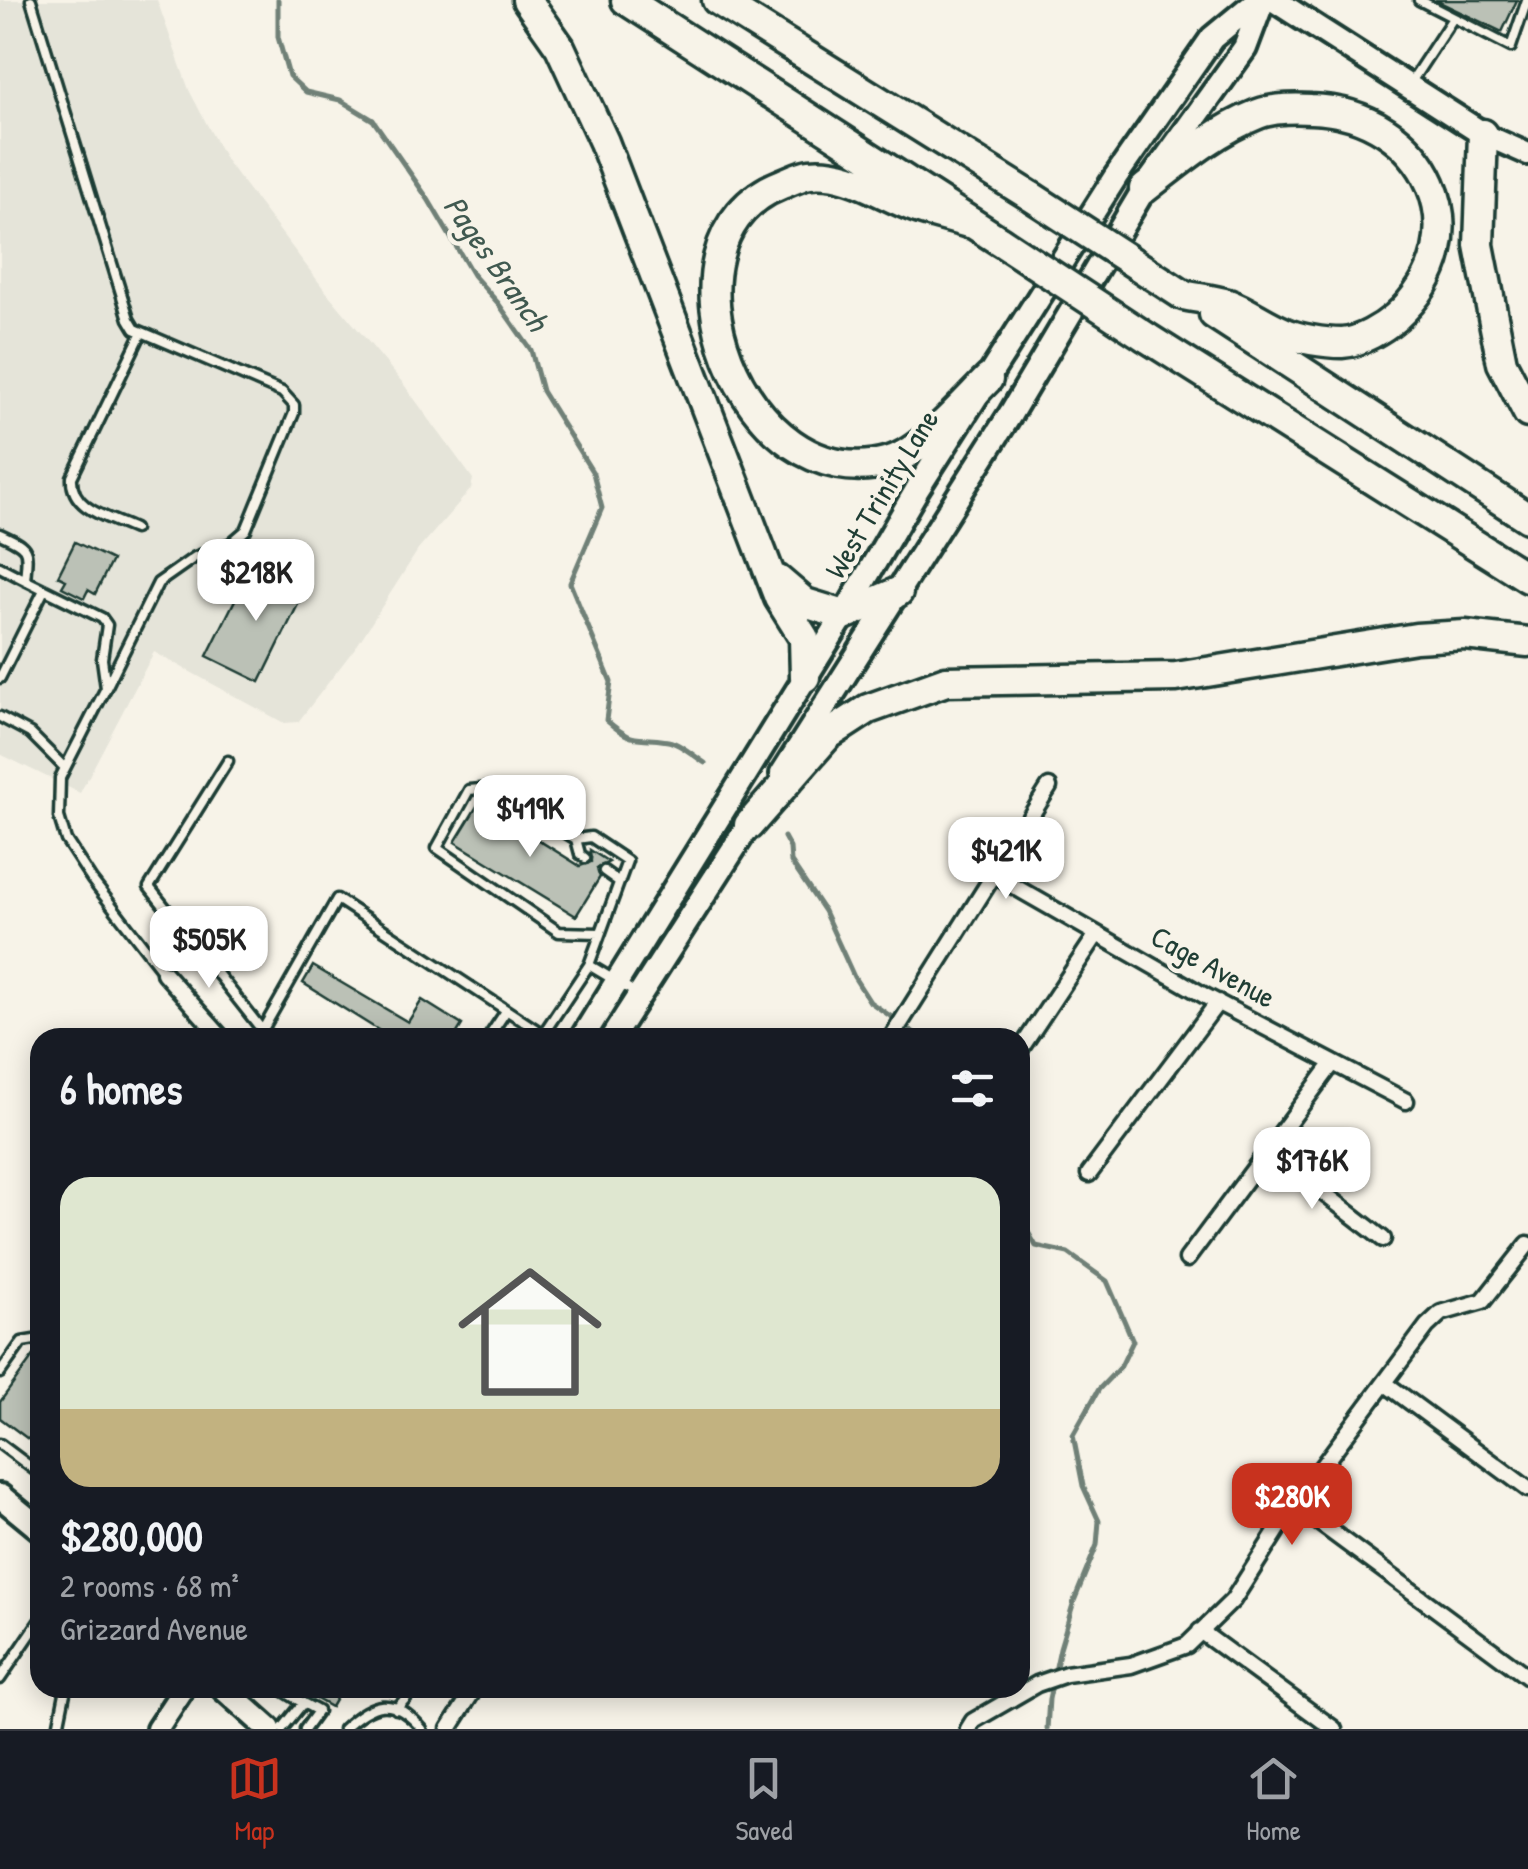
<!DOCTYPE html>
<html lang="en">
<head>
<meta charset="utf-8">
<style>
	:root { --surface:#171b24; --page:#242831; --text:#f1f3f6; --muted:#9ea1a6; --line:#363941; --accent:#c8321e }
	body { margin:0; font-family:"Patrick Hand",sans-serif; background:var(--page); color:var(--text); height:100vh; display:flex; flex-direction:column; font-size:38px; white-space:nowrap }
	* { box-sizing:border-box; margin:0 }
	p { font-size:32px; color:var(--muted) }
	.icon { flex:none; width:55px; height:55px; fill:none; stroke:currentColor; stroke-width:2; stroke-linecap:round; stroke-linejoin:round }
	.map { position:relative; flex:1; overflow:hidden }
	.panel { position:absolute; left:30px; top:1028px; width:1000px; height:670px; display:flex; flex-direction:column; background:var(--surface); border-radius:30px; box-shadow:0 5px 25px #0003 }
	.panel>* { flex:none }
	.price { position:absolute; translate:-50% -85px; padding:0 22px; border-radius:20px; background:#fff; color:#222; font-size:32px; line-height:65px; filter:drop-shadow(0 2px 5px #0008) }
	.price::after { content:''; position:absolute; left:50%; top:60px; width:30px; height:22px; margin-left:-15px; background:inherit; clip-path:polygon(0 0,100% 0,50% 100%) }
	.price.on { background:var(--accent); color:#fff }
	ul { padding:0; list-style:none }
	li { display:grid; align-content:center; gap:20px; height:530px; padding:0 30px }
	li span { display:grid; place-items:center; height:310px; border-radius:30px; color:#555 }
	li>.icon { margin-inline-start:auto }
	span .icon { width:180px; height:180px; fill:#fffc; stroke-width:1 }
	li b { font-size:42px }
	h2 { display:flex; justify-content:space-between; align-items:center; height:120px; padding:0 30px; font-size:42px }
	.tabs { display:flex; justify-content:space-around; align-items:center; height:140px; border-top:2px solid var(--line); background:var(--surface); font-size:28px; color:var(--muted) }
	.tabs a { display:grid; justify-items:center; gap:5px }
	.tabs .on { color:var(--accent) }
	.map>svg:first-child { display:block }
	.built { fill:#e5e4d9 }
	.lines { fill:none; stroke-linecap:round; stroke-linejoin:round }
	.stream { stroke:#6f8077; stroke-width:5 }
	.building { fill:#bbc1b6; stroke:#1f3d34; stroke-width:2.5 }
	.service-casing { stroke:#1f3d34; stroke-width:15 }
	.minor-casing { stroke:#1f3d34; stroke-width:21 }
	.secondary-casing { stroke:#1f3d34; stroke-width:28 }
	.primary-casing { stroke:#1f3d34; stroke-width:30 }
	.motorway-casing { stroke:#1f3d34; stroke-width:35 }
	.service { stroke:#f7f3e8; stroke-width:8 }
	.minor { stroke:#f7f3e8; stroke-width:14 }
	.secondary { stroke:#f7f3e8; stroke-width:20 }
	.primary { stroke:#f7f3e8; stroke-width:22 }
	.motorway { stroke:#f7f3e8; stroke-width:28 }
	.motorway-bridge-casing { stroke:#1f3d34; stroke-width:35; stroke-linecap:butt }
	.motorway-bridge { stroke:#f7f3e8; stroke-width:28 }
	.labels { text-anchor:middle; stroke-width:9; stroke-linejoin:round; paint-order:stroke }
	.street-label { font-size:30px; fill:#1f3d34; stroke:#f7f3e8 }
	.water-label { font-size:32px; font-style:italic; fill:#405950; stroke:#f7f3e8 }
</style>
</head>
<body>
<div class="map">
<svg width="1528" height="1729" viewBox="0 0 1528 1729">
	<rect width="100%" height="100%" fill="#f7f3e8"/>
	<filter id="ink" filterUnits="userSpaceOnUse"><feTurbulence type="fractalNoise" baseFrequency=".01" numOctaves="2"/><feDisplacementMap in="SourceGraphic" scale="20" xChannelSelector="R" yChannelSelector="G"/><feConvolveMatrix kernelMatrix="1 2 1 2 8 2 1 2 1" color-interpolation-filters="sRGB"/></filter>
	<g filter="url(#ink)">
		<!-- built -->
		<path class="built" d="M0 0H157L189 90 225 159 324 289 402 382 473 479 471 489 418 550 358 644 298 722 284 723 154 652 80 793 0 754Z"/>
		<g class="lines">
			<!-- stream -->
			<path class="stream" d="M278 0V37L289 76 306 92 340 100 373 120 428 199 473 275 498 303 531 350 542 391 593 473 602 508 570 583 611 682 606 720C636 746 634 735 668 741 680 743 694 756 705 763
				M784 837 790 848 791 862 824 911 854 977 870 1002 922 1038
				M1020 1218 1036 1246 1068 1253 1107 1281 1133 1341 1121 1366 1099 1389 1073 1435 1083 1486 1099 1521 1097 1545 1074 1601 1060 1648 1049 1699 1047 1729"/>
		</g>
		<!-- building -->
		<path class="building" d="M1435 0H1517L1502 32Z
			M75 542 112 560 95 594 88 590 84 598 62 587 66 580 58 576Z
			M252 566 304 592 260 682 207 656Z
			M479 803 580 866 591 862 590 850 609 862 597 868 600 877 576 916 455 842Z
			M313 966 408 1022 422 1000 462 1025 454 1038H391L303 983Z
			M40 1347V1392L33 1401 40 1406V1448L0 1418V1402Z
			M297 1688H342L331 1707Z"/>
		<g class="lines">
			<defs>
				<path id="service" d="M31 0 129 319 135 329 282 392 294 405V413L246 530 231 543 195 557 158 583 106 688
					M1419 0 1511 47 1527 0
					M1409 85 1453 18
					M134 529C109 517 70 510 72 477L141 334
					M0 534C30 548 28 547 25 580L102 618 107 625 102 659 106 688 60 778 59 817 66 840 92 880 164 973
					M0 567 25 580
					M0 678 44 590
					M0 717 30 733 65 768
					M228 761 149 887 262 1030 274 1038
					M576 839 580 854 585 858
					M604 871 618 881
					M589 965 627 861 591 837 576 839 492 788 469 790 437 848 559 932 600 933
					M541 1037 589 965 636 993
					M258 1038 337 899 549 1038
					M488 1038 506 1011
					M0 1373 22 1342 40 1339
					M0 1444 40 1474
					M0 1679 40 1620
					M279 1688 303 1703 282 1729
					M303 1703 318 1711 305 1729
					M396 1709 415 1688
					M62 1729 59 1723 66 1688
					M343 1729C372 1702 393 1694 422 1729"/>
				<path id="minor" d="M996 876 1207 997 1406 1101
					M164 973 222 1038
					M891 1038 1049 787
					M1020 1050 1097 934
					M1268 1150 1383 1239
					M1089 1174 1218 1002
					M1187 1259 1333 1063
					M1386 1384 1528 1489
					M1294 1504 1528 1677
					M1200 1631 1334 1729
					M449 1729 475 1688
					M968 1729 973 1721 1037 1684 1066 1674 1131 1665 1187 1645 1233 1600 1294 1504 1427 1326 1441 1313 1483 1301 1528 1244"/>
				<path id="secondary" d="M1483 134 1528 154
					M157 1729 184 1688"/>
				<path id="primary" d="M1274 0 1483 134
					M782 774 1011 413 1144 189 1245 48 1263 0
					M582 1038 844 615 918 488 1116 176 1212 38 1258 0
					M612 1038 756 814
					M0 1496 40 1529
					M223 1688 269 1729"/>
				<path id="motorway" d="M527 0 560 47 604 142 779 598 804 638 805 677
					M626 0 1000 241
					M717 0 1032 197
					M1483 134 1479 245 1502 363 1528 413
					M1144 189C1180 161 1215 131 1258 114 1274 108 1294 108 1311 109 1426 112 1486 236 1396 317 1383 328 1361 342 1342 343 1325 343 1298 339 1283 332 1264 324 1247 311 1228 304 1214 300 1198 298 1183 295
					M968 223C952 218 934 214 917 208 882 196 850 170 810 174 801 175 790 181 782 184 640 239 744 504 890 461 923 451 964 403 988 379
					M1214 314 1528 518
					M1146 337 1528 578
					M778 580 805 603 844 615 898 592
					M749 825 828 735 868 709 946 681 1176 677 1416 638 1465 635 1528 642"/>
			</defs>
			<!-- service casing -->
			<use href="#service" class="service-casing"/>
			<!-- minor casing -->
			<use href="#minor" class="minor-casing"/>
			<!-- secondary casing -->
			<use href="#secondary" class="secondary-casing"/>
			<!-- primary casing -->
			<use href="#primary" class="primary-casing"/>
			<!-- motorway casing -->
			<use href="#motorway" class="motorway-casing"/>
			<!-- service -->
			<use href="#service" class="service"/>
			<!-- minor -->
			<use href="#minor" class="minor"/>
			<!-- secondary -->
			<use href="#secondary" class="secondary"/>
			<!-- primary -->
			<use href="#primary" class="primary"/>
			<!-- motorway -->
			<use href="#motorway" class="motorway"/>
			<defs>
				<path id="motorway-bridge" d="M1032 197 1183 295
					M1000 241 1146 337"/>
			</defs>
			<!-- motorway-bridge casing -->
			<use href="#motorway-bridge" class="motorway-bridge-casing"/>
			<!-- motorway-bridge -->
			<use href="#motorway-bridge" class="motorway-bridge"/>
		</g>
	</g>
	<g class="labels">
		<!-- street labels -->
		<g class="street-label">
			<text transform="translate(882 494) rotate(-59)" y="10">West Trinity Lane</text>
			<text transform="translate(1213 967) rotate(29)" y="10">Cage Avenue</text>
		</g>
		<!-- water labels -->
		<g class="water-label">
			<text transform="translate(496 263) rotate(55)" y="11">Pages Branch</text>
		</g>
	</g>
</svg>
<b class="price" style="left:256px;top:624px">$218K</b>
<b class="price" style="left:530px;top:860px">$419K</b>
<b class="price" style="left:1006px;top:902px">$421K</b>
<b class="price" style="left:209px;top:991px">$505K</b>
<b class="price" style="left:1312px;top:1212px">$176K</b>
<b class="price on" style="left:1292px;top:1548px">$280K</b>
<section class="panel">
<h2>6 homes<svg class="icon" aria-label="filters" viewBox="0 0 24 24"><path d="M4 7h16M4 17h16"/><circle cx="9" cy="7" r="2"/><circle cx="15" cy="17" r="2"/></svg></h2>
<ul>
<li><span style="background:linear-gradient(#dfe7d0 75%,#c2b280 0)"><svg class="icon" aria-label="home" viewBox="0 0 24 24"><path d="M3 11l9-7 9 7M6 9v11h12V9"/></svg></span><div><b>$280,000</b><p>2 rooms · 68 m²</p><p>Grizzard Avenue</p></div></li>
</ul>
</section>
</div>
<nav class="tabs">
<a class="on"><svg class="icon" aria-label="map" viewBox="0 0 24 24"><path d="M3 6l6-2 6 2 6-2v14l-6 2-6-2-6 2zM9 4v14M15 6v14"/></svg>Map</a>
<a><svg class="icon" aria-label="saved" viewBox="0 0 24 24"><path d="M7 4h10v16l-5-4-5 4z"/></svg>Saved</a>
<a><svg class="icon" aria-label="home" viewBox="0 0 24 24"><path d="M3 11l9-7 9 7M6 9v11h12V9"/></svg>Home</a>
</nav>
</body>
</html>
